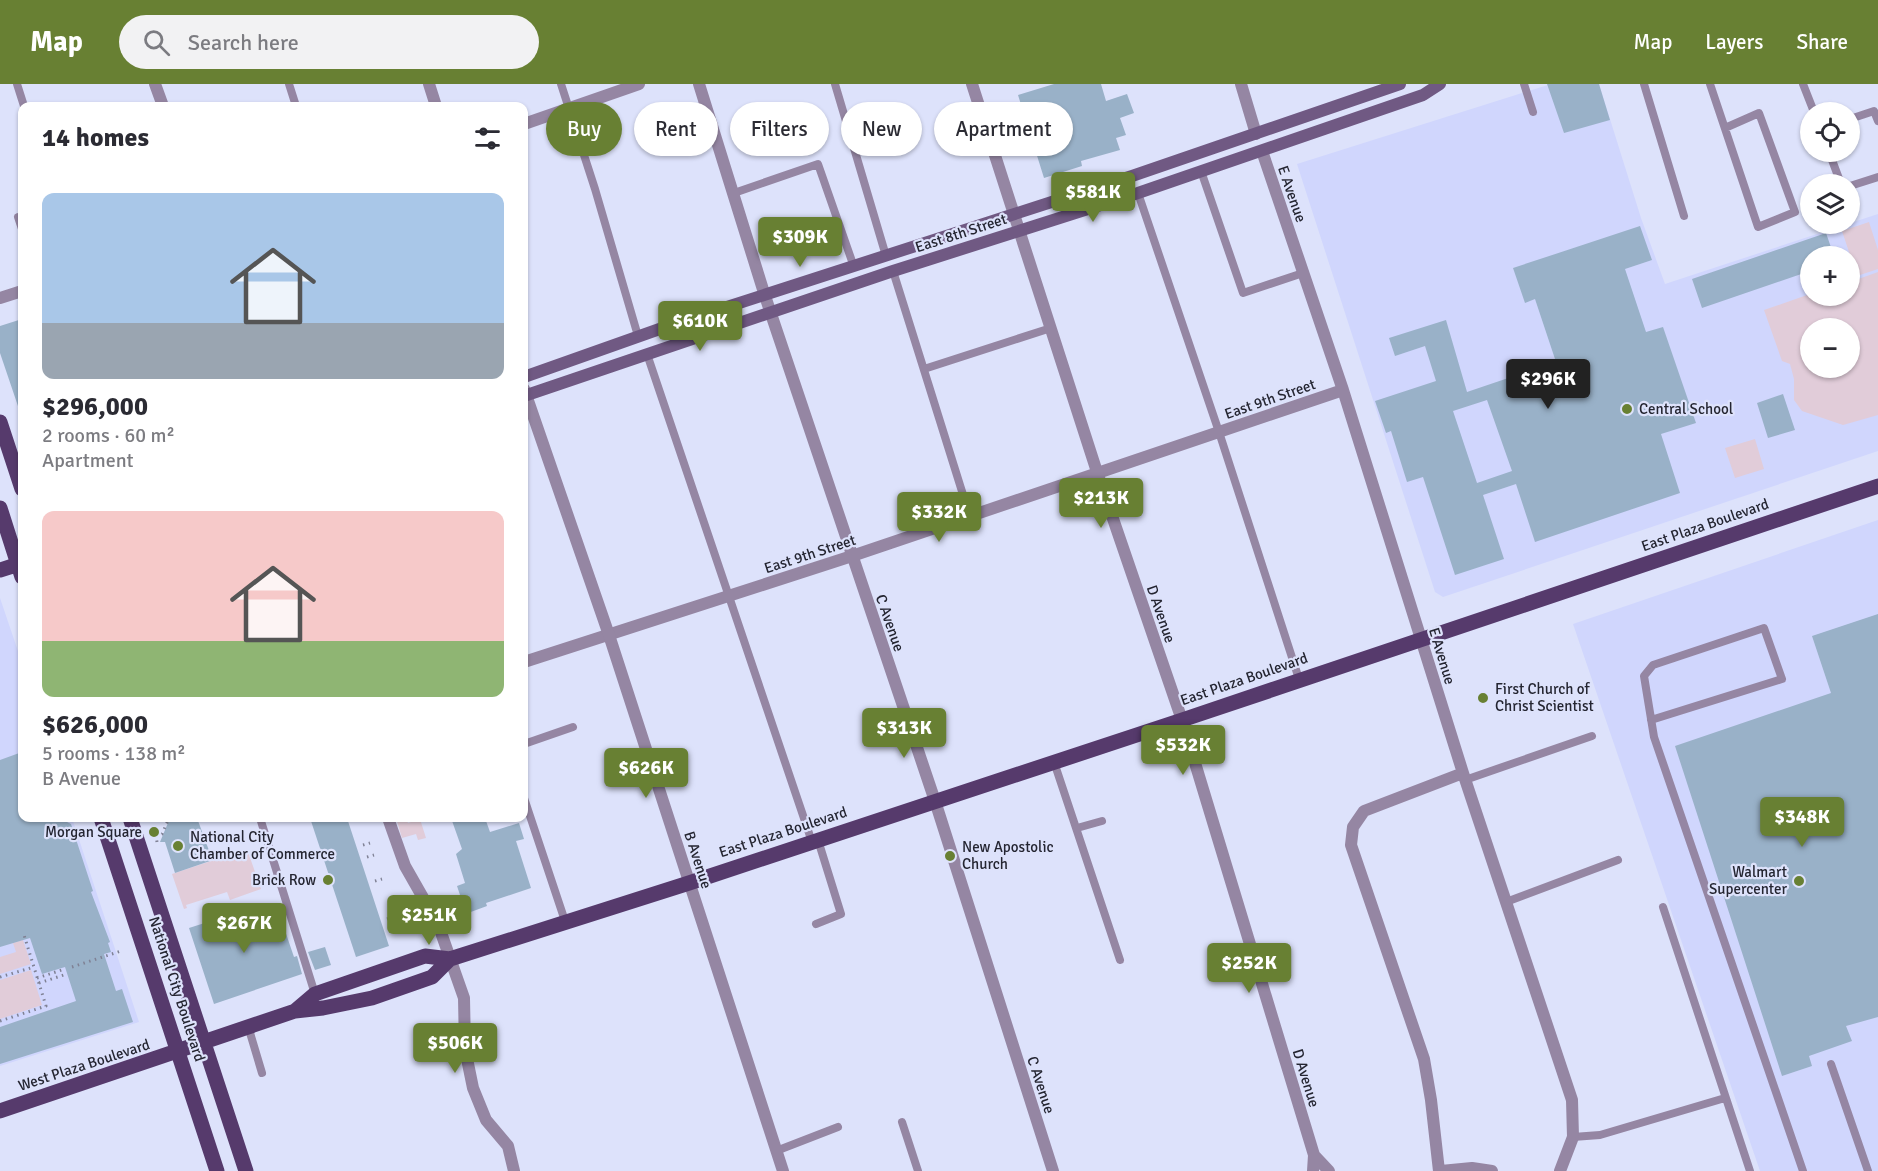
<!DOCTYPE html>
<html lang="en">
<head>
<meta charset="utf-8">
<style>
	:root { --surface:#fff; --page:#f2f2f3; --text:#2b2b33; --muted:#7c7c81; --accent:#688033 }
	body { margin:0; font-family:Signika,sans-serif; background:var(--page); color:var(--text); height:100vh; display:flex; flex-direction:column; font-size:22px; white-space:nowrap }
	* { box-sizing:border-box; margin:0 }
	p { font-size:20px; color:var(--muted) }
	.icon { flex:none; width:33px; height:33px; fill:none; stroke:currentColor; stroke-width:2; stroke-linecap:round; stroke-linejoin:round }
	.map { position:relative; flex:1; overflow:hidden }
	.details { position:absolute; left:18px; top:18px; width:510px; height:720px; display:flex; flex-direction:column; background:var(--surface); border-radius:12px; box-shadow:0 2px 4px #0004 }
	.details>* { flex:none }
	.top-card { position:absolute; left:546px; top:18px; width:570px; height:54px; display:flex; gap:12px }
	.tools { position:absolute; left:1800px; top:18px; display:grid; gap:12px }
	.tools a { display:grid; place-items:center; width:60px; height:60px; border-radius:50%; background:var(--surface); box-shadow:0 2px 4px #0004; font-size:30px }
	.price { position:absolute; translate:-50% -51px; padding:0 14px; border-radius:6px; background:var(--accent); color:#fff; font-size:20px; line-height:39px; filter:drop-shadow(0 2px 3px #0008) }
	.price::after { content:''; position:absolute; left:50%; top:36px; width:18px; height:14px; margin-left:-9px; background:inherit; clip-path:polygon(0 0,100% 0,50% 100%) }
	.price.active { background:#222; color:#fff }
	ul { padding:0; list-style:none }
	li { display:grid; align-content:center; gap:12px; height:318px; padding:0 24px }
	li span { display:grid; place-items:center; height:186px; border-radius:12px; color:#555 }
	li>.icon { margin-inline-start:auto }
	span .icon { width:108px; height:108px; fill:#fffc; stroke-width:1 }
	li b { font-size:26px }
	h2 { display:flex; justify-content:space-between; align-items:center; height:72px; padding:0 24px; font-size:26px }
	.tag { padding:0 21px; border-radius:27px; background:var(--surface); box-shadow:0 2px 4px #0004; font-size:21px; line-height:54px }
	.tag.active { background:var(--accent); color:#fff }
	header { display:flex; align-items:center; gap:36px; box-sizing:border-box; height:84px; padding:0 30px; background:var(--accent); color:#fff }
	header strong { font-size:28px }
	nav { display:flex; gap:33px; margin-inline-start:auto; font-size:21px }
	.search { width:420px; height:54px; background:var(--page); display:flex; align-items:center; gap:15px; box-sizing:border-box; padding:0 21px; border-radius:33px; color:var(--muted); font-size:22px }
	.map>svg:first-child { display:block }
	.built { fill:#d0d6fd; fill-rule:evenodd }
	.green { fill:#e1ccd9; fill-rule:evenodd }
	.building { fill:#99b1c8; fill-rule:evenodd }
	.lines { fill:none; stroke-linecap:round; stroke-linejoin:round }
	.path { stroke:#7f8194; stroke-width:3; stroke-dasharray:1.5 4.5; stroke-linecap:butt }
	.service { stroke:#9586a3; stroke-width:8 }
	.minor { stroke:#9586a3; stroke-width:12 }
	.tertiary { stroke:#9586a3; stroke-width:12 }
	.secondary { stroke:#705983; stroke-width:12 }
	.primary { stroke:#563a6c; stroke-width:15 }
	.poi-dot { fill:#688033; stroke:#dde2fb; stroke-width:2 }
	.labels { text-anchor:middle; stroke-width:4.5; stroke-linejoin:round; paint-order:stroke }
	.street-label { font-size:15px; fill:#242531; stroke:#dde2fb }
	.poi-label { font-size:15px; fill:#242531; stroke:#dde2fb; text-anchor:start }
</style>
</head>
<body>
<header>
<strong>Map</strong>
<div class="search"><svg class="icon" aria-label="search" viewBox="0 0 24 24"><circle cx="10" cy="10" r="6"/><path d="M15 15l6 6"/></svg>Search here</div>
<nav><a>Map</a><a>Layers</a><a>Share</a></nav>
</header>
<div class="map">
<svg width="1878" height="1087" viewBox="0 0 1878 1087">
	<rect width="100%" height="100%" fill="#dde2fb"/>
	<!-- built -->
	<path class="built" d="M1551 0H1599L1641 134 1665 200 1878 130V367L1443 513 1435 508 1297 80ZM1810 172H1850V212H1810ZM1810 244H1850V284H1810Z
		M1878 436V1087H1760L1573 540Z
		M0 514 22 579V734H72L139 938 0 982Z"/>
	<!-- green -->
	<path class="green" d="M1869 138 1878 166V185L1857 192 1842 147Z
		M1878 188V331L1843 341 1802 327 1794 316V295L1790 280 1782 277 1764 226 1810 210 1850 212V198ZM1850 244V284H1810V244Z
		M1755 355 1764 385 1735 394 1725 364Z
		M396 734H406L408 739 420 735 426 754 418 756 416 750 402 754Z
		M247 765 261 805 230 816 227 808 186 821 187 824 184 825 172 790Z
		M23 856 31 880 0 890V873L16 868 13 859Z
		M31 886 42 921 0 935V896Z"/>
	<!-- building -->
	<path class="building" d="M1054 0H1101L1106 17 1127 10 1134 29 1120 34 1126 51 1116 54 1120 66 1081 77 1082 82 1044 94 1018 11Z
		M1547 0H1599L1610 36 1564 49Z
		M1640 142 1652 176 1625 185 1646 248 1663 243 1696 339 1661 350 1680 409 1535 458 1516 400 1483 411 1504 475 1455 491 1423 393 1407 398 1391 347 1386 349 1375 317 1436 297 1425 262 1395 272 1389 254 1446 236 1467 308 1556 278 1535 215 1525 219 1513 184ZM1487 316 1512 387 1477 399 1453 327Z
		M1826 149 1834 172H1810V187L1702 224 1692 195Z
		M22 235V328H20L0 269V242Z
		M1783 310 1795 346 1768 354 1757 319Z
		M1878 530V933L1846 942 1852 957 1809 972 1812 982 1782 992 1675 662 1831 609 1812 552Z
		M22 668V734H59L71 740 93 807 91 808 110 858 108 859 111 868 104 870 116 907 122 905 133 938 0 980V943L76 917 65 883 42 890 30 854 0 863V676Z
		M170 734H197L211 772 208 773 210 777 175 789 165 758H160Z
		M310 734H347L389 862 356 873Z
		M451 734H485L490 748 519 739 524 755 516 757 531 804 486 819 487 822 468 829 467 825 465 826 457 802 465 799 456 770 462 765Z
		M261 821 267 840 281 835 294 873 297 872 302 890 214 920 189 844Z
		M325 863 331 881 315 886 308 868Z"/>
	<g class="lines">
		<!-- path -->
		<path class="path" d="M355 736 362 734
			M157 758 156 752 162 750 169 734
			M363 761 370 759
			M367 773 374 771
			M375 797 382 795
			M387 835 394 833
			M391 847 398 845
			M72 883 121 867
			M0 893 34 883
			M37 894 65 885
			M39 899 67 890
			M0 937 46 922 24 851"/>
		<!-- service -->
		<path class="service" d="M17 0 24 22
			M289 0 296 22
			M561 0 595 105 638 252
			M835 0 886 172
			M1524 0 1533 28
			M1644 0 1684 132
			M1710 0 1758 143 1795 128 1759 29 1725 44
			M1803 0 1814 28
			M1850 35 1874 27 1878 37
			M1829 68 1841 100
			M1201 87 1243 209 1303 189
			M1850 102 1878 93
			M734 109 818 80 854 183
			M1138 109 1219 348 1299 595
			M18 133 22 145
			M893 187 970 433
			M647 270 812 758
			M924 285 1051 244
			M1651 636 1782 595 1764 544 1653 581 1644 592 1654 653 1803 1087
			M524 660 573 643
			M1054 678 1120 876
			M1465 696 1592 652
			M524 714 565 837
			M260 734 315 910
			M1077 744 1102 737
			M1506 818 1618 776
			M1663 823 1750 1087
			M816 840 841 830 818 756
			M248 942 262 989
			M1831 980 1868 1087
			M902 1038 918 1087
			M1573 1053 1600 1051 1725 1014
			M776 1067 838 1043"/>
		<!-- minor -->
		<path class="minor" d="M155 0 163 22
			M429 0 436 22
			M699 0 765 212 935 717 1053 1087
			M1241 0 1256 50
			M524 40 639 0
			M1262 67 1343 306 1463 689 1572 1016 1573 1053 1560 1087
			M0 214 22 207
			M524 578 852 472 1343 306
			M388 734 405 782 438 840 464 914 465 965 473 1004 486 1036 508 1062 514 1087
			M1439 1087 1431 1016 1424 975 1351 761 1353 743 1364 727 1463 689
			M1441 1087 1472 1084 1492 1087"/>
		<!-- tertiary -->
		<path class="tertiary" d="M972 0 1097 388 1182 636 1314 1071 1313 1087
			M524 305 609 551 783 1087
			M1314 1071 1329 1087"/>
		<!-- secondary -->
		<path class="secondary" d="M524 293 668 242 1132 92 1400 0
			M524 312 893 187 1138 109 1423 11 1440 0"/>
		<!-- primary -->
		<path class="primary" d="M0 338 22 405
			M0 424 22 493
			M0 486 22 479
			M101 734 217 1087
			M130 734 246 1087
			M295 927 315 910 425 872 450 875 689 799 1182 636 1878 402
			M0 1027 295 927 323 924 372 914 432 893 450 875"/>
	</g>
	<!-- markers -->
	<g class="poi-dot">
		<circle cx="1627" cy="325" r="6"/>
		<circle cx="1483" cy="614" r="6"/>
		<circle cx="154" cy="748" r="6"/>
		<circle cx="178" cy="762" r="6"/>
		<circle cx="950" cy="772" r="6"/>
		<circle cx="328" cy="796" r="6"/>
		<circle cx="1799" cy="797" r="6"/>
	</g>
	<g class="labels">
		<!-- street labels -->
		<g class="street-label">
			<text transform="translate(1292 110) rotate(71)" y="5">E Avenue</text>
			<text transform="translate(961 149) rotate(-18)" y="5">East 8th Street</text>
			<text transform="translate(1270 315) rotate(-19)" y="5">East 9th Street</text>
			<text transform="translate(1705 441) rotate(-19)" y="5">East Plaza Boulevard</text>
			<text transform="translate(810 470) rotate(-18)" y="5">East 9th Street</text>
			<text transform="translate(1161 530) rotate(71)" y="5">D Avenue</text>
			<text transform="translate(890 539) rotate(71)" y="5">C Avenue</text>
			<text transform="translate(1442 572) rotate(73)" y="5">E Avenue</text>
			<text transform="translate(1244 595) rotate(-19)" y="5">East Plaza Boulevard</text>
			<text transform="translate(783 748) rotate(-18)" y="5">East Plaza Boulevard</text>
			<text transform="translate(698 776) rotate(72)" y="5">B Avenue</text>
			<text transform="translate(177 905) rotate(72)" y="5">National City Boulevard</text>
			<text transform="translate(84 981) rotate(-18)" y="5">West Plaza Boulevard</text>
			<text transform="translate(1306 994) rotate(73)" y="5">D Avenue</text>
			<text transform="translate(1041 1001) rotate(72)" y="5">C Avenue</text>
		</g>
		<!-- poi labels -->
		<g class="poi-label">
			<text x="1639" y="330">Central School</text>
			<text x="1495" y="610">First Church of<tspan x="1495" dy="17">Christ Scientist</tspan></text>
			<text x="142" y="753" text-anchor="end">Morgan Square</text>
			<text x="190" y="758">National City<tspan x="190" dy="17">Chamber of Commerce</tspan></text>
			<text x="962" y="768">New Apostolic<tspan x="962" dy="17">Church</tspan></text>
			<text x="1787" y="793" text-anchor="end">Walmart<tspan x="1787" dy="17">Supercenter</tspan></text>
			<text x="316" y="801" text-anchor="end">Brick Row</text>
		</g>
	</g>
</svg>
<div class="tools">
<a><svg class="icon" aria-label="locate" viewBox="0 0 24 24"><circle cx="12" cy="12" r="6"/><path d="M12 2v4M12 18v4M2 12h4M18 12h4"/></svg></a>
<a><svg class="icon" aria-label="layers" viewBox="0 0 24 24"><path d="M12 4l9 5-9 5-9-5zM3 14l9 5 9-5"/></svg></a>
<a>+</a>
<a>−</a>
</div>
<b class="price" style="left:1093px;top:139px">$581K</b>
<b class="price" style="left:800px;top:184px">$309K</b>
<b class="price" style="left:700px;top:268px">$610K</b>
<b class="price active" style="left:1548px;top:326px">$296K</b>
<b class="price" style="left:1101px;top:445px">$213K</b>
<b class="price" style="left:939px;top:459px">$332K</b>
<b class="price" style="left:904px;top:675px">$313K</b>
<b class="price" style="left:1183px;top:692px">$532K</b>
<b class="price" style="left:646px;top:715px">$626K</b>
<b class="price" style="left:1802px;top:764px">$348K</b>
<b class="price" style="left:429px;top:862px">$251K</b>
<b class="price" style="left:244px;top:870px">$267K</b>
<b class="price" style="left:1249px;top:910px">$252K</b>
<b class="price" style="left:455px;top:990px">$506K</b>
<div class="top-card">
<a class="tag active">Buy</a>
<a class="tag">Rent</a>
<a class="tag">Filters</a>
<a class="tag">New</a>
<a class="tag">Apartment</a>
</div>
<section class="details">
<h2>14 homes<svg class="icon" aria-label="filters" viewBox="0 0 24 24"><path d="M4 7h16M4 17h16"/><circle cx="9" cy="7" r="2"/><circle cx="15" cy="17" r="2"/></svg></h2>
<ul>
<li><span style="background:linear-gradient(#a9c7e8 70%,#9aa5b1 0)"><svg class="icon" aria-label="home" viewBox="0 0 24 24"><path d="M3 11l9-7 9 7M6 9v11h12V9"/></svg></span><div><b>$296,000</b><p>2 rooms · 60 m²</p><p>Apartment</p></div></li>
<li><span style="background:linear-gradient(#f6c9c9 70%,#8fb573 0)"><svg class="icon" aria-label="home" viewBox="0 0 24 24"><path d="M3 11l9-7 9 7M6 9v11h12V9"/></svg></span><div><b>$626,000</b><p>5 rooms · 138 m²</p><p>B Avenue</p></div></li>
</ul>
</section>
</div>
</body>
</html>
